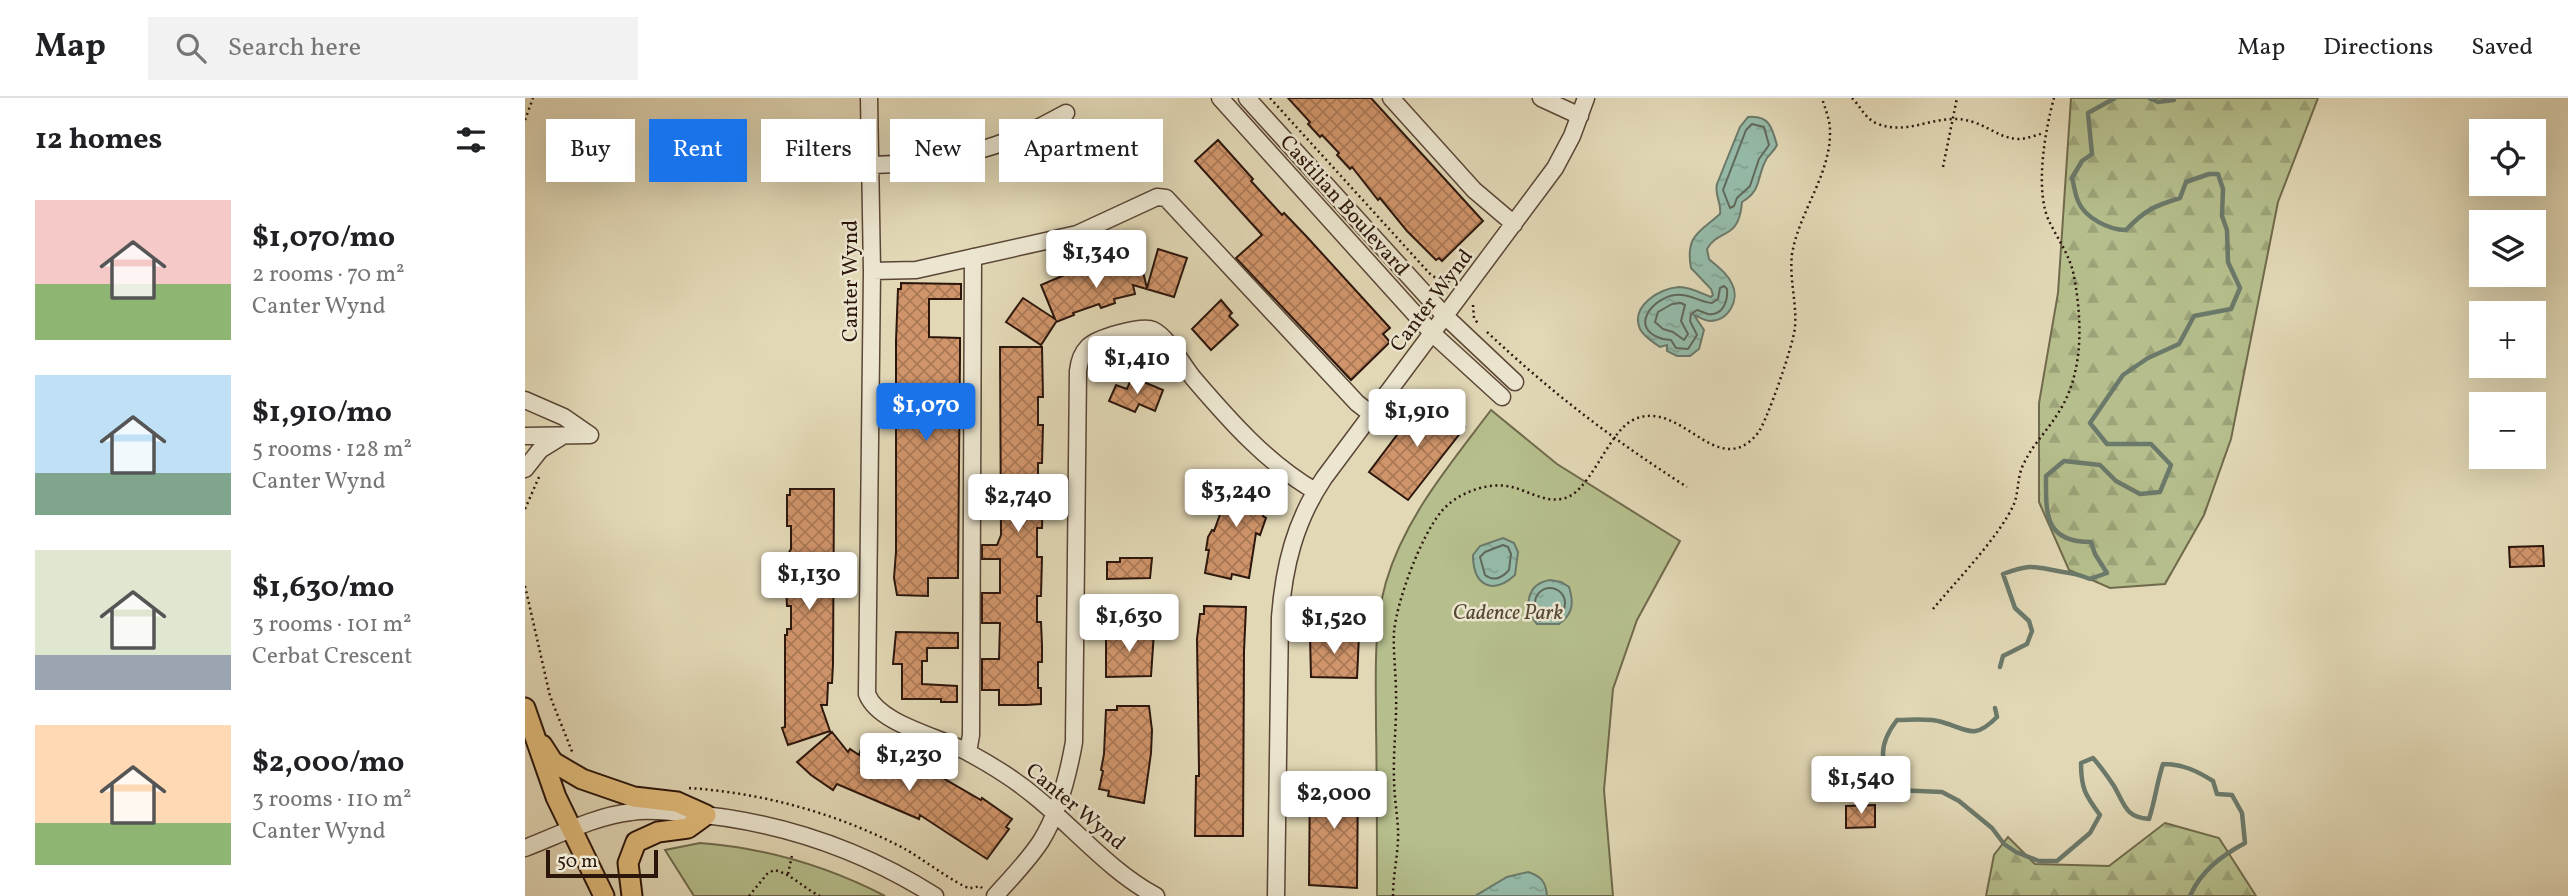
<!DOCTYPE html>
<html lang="en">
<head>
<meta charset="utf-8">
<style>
	:root { --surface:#fff; --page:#f2f2f2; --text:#202124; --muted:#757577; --line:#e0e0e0; --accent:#1a73e8 }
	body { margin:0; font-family:Vollkorn,serif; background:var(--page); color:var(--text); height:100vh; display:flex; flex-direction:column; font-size:26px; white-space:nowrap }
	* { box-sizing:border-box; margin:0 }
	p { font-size:23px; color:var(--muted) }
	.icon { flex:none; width:38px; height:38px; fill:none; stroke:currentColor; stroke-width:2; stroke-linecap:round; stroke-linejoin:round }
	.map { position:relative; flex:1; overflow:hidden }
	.drawer { display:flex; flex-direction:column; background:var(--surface); width:525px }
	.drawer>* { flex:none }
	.banner { position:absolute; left:21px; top:21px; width:665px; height:63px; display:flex; gap:14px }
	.fabs { position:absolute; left:1944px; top:21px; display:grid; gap:14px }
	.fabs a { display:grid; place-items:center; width:77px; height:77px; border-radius:0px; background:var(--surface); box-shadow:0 7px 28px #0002; font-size:35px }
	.scale { position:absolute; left:21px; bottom:18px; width:112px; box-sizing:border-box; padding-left:7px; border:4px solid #2c160c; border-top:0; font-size:19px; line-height:24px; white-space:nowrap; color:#2c160c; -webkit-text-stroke:5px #ece6d0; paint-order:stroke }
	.price { position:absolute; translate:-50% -60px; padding:0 16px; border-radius:7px; background:#fff; color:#222; font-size:23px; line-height:46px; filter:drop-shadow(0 2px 4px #0008) }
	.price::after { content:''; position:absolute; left:50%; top:42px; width:21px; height:16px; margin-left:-10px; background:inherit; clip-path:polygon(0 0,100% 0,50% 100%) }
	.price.on { background:var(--accent); color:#fff }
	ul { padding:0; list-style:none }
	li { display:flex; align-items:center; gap:21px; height:175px; padding:0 35px }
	li span { display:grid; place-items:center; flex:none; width:196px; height:140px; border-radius:0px; color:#555 }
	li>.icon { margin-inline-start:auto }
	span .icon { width:84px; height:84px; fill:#fffc; stroke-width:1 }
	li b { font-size:30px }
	h2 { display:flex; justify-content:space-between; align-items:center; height:84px; padding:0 35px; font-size:30px }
	.chip { padding:0 24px; border-radius:0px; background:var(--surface); box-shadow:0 7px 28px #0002; font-size:24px; line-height:63px }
	.chip.on { background:var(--accent); color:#fff }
	header { display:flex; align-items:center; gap:42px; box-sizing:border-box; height:98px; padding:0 35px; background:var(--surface); border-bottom:2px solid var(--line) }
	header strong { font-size:33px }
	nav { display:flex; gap:38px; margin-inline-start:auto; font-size:24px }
	.search { width:490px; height:63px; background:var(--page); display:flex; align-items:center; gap:18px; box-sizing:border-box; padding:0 24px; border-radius:0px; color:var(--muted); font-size:26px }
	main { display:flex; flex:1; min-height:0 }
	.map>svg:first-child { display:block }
	.green { fill:#b5be8c; stroke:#706a4c; stroke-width:2 }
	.forest { fill:url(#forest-firs); stroke:#706a4c; stroke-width:2 }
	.water { fill:url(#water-ripples); stroke:#6b796a; stroke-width:2 }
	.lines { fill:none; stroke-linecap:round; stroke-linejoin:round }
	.shore { stroke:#60685a; stroke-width:2 }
	.stream { stroke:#6b796a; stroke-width:4.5 }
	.building { fill:url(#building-cross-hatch); stroke:#2c160c; stroke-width:2 }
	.minor-casing { stroke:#5a4636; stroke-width:19 }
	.major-casing { stroke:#2c160c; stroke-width:23 }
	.path { stroke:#2c160c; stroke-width:2.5; stroke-dasharray:2 3.5; stroke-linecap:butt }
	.minor { stroke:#ece6d0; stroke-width:16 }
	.major { stroke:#e1bc7b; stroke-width:19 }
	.labels { text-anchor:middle; stroke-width:5; stroke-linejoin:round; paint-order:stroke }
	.street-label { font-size:21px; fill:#2c160c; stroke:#ece6d0 }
	.park-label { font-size:21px; font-style:italic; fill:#554832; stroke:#ece6d0 }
</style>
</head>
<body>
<header>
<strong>Map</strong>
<div class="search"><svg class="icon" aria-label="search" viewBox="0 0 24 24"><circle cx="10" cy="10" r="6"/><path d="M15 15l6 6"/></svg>Search here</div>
<nav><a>Map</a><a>Directions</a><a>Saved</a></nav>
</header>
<main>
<section class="drawer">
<h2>12 homes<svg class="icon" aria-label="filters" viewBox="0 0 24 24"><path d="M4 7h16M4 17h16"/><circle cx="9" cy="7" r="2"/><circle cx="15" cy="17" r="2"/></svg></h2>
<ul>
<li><span style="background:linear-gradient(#f6c9c9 60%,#8fb573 0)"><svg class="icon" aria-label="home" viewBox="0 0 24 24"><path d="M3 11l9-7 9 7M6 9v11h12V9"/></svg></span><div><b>$1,070/mo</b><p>2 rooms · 70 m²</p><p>Canter Wynd</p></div></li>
<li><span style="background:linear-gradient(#bfe0f5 70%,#7fa58c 0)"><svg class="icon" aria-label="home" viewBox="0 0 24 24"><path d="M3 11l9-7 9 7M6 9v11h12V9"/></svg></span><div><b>$1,910/mo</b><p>5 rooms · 128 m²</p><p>Canter Wynd</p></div></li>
<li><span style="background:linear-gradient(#dfe7d0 75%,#9aa5b1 0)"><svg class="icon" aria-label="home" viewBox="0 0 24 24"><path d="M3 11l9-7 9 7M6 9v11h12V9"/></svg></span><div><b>$1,630/mo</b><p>3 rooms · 101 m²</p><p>Cerbat Crescent</p></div></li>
<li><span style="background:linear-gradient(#ffd9b3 70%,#8fb573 0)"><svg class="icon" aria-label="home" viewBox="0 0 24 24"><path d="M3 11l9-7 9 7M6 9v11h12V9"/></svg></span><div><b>$2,000/mo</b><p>3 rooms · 110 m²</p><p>Canter Wynd</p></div></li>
</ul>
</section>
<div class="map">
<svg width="2043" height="798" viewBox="0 0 2043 798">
	<defs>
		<pattern id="forest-firs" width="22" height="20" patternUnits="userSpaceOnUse" patternTransform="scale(1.75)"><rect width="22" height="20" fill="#b5be8c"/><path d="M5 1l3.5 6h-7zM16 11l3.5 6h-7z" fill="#9ca378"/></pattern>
		<pattern id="water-ripples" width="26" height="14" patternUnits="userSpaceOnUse" patternTransform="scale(1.75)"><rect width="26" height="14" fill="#95bba9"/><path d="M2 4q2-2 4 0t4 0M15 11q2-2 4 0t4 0" fill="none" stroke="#81a090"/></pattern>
		<pattern id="building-cross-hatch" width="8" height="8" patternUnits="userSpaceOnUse" patternTransform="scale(1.75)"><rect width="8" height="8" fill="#d1956b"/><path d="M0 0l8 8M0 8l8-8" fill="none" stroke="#aa7956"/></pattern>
	</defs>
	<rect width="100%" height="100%" fill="#e2d8b6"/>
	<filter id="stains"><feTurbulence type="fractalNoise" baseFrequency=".00286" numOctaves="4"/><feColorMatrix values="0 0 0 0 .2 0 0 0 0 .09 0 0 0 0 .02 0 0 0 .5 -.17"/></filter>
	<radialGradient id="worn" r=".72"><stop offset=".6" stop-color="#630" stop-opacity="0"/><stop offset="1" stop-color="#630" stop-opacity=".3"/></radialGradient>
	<!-- green -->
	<path class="green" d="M966 312 1032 366 1155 443 1112 522 1088 591 1079 692 1088 798H852C852 741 852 684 851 627 851 580 848 530 861 484 880 419 926 365 966 312Z
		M175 745C241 750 302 768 360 798H169L140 752Z"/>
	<!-- forest -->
	<path class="forest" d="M1546 0H1793L1753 104 1706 341 1679 417 1640 486 1585 490 1544 472 1514 404V305L1533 195Z
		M1640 725 1694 740 1731 798H1461L1469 757 1483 739 1510 766 1584 768Z"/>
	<!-- water -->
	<path class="water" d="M1223 19C1244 17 1247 29 1252 47 1249 53 1246 55 1242 60 1231 78 1238 92 1217 104 1214 143 1194 130 1182 151L1184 161C1193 169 1202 175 1207 186 1215 201 1204 223 1185 223 1180 223 1174 219 1169 217L1179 232 1174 251 1165 258H1152L1142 253V247L1135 249C1128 244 1119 239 1115 231 1105 208 1135 190 1154 189 1165 189 1176 195 1186 199L1188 197 1186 191 1166 170C1160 137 1175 134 1195 116 1197 105 1189 97 1192 86L1215 29Z
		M978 440 989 445 993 454 990 477C967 498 948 487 948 457L955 448Z
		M1025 482 1036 484 1044 489C1049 505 1048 516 1034 526H1012C998 510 1001 486 1025 482Z
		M1003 774C1016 778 1021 784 1022 798H950L982 779Z"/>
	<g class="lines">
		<!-- shore -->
		<path class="shore" d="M1227 26 1239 29 1244 47 1234 61 1225 88 1212 100 1209 108 1205 110 1198 92 1221 32Z
			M1199 188 1202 191C1203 203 1198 218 1183 216 1179 215 1176 213 1172 212L1166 216 1165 223 1172 237 1163 251 1151 250 1146 242C1142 241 1139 242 1135 240 1104 229 1128 200 1150 197 1164 195 1174 204 1187 205L1193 201 1195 190Z
			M1147 206 1156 205 1160 207 1156 223 1163 236 1159 242 1148 234 1138 231 1130 224 1133 214Z
			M978 447 983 449 986 456 984 472C977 480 969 484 960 477L955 459 960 454Z
			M1010 505a15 15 0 1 1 30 0a15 15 0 1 1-30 0Z"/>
		<!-- stream -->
		<path class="stream" d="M1624 0 1633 4 1649 2V0
			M1475 569 1478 558 1502 546 1507 533 1504 523 1490 510 1478 476C1509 465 1508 469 1538 474 1548 475 1555 477 1565 481L1582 475 1570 456 1566 444C1519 444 1521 416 1521 378L1539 363 1575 367 1591 383 1615 396 1635 394 1646 367 1626 346H1582L1565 325 1598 277 1623 260 1654 246 1669 218 1706 211 1715 190 1703 164 1702 132 1697 118 1698 91 1693 76H1684L1661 84 1655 100C1629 108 1620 112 1601 132 1584 132 1560 120 1553 103 1550 96 1549 87 1547 80L1557 63 1567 56 1563 15 1590 0
			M1470 610 1472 619C1449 642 1444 632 1417 624 1404 620 1387 622 1372 622 1352 648 1355 664 1371 692L1417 694 1434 703 1467 730 1479 746 1491 754 1514 763H1532L1565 735 1575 717C1560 697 1556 690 1556 665L1568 660C1576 669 1583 679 1589 688 1600 707 1600 719 1624 721 1630 703 1632 684 1638 666 1658 666 1672 673 1688 683L1692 696 1707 697 1717 715 1720 745C1696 758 1676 773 1665 798"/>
	</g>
	<!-- building -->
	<path class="building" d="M763 0H846L958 123 917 163 914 160 911 162 882 133 855 100 853 102 827 69 825 71 812 57 814 55 797 37 795 39 783 26 785 24Z
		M693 42 728 81 726 83 757 117 759 115 782 139 865 230 858 236 865 244 826 282 711 160 737 137 670 63Z
		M633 151 662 160 649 199 608 187 610 196 589 201 590 205 576 210 574 206 548 215 549 217 531 224 516 247 481 224 498 200 530 221 516 187 544 175 546 177 584 164V161L613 154 622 190Z
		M376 185 436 186V201H404V239L435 240V256L433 480H403V498L372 497 369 480 371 454V243L373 191H376Z
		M696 202 707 215 704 218 713 227 686 252 667 231Z
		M475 249H517L518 299H513V327H518L517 365H513V392H518L517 430H512V459H517L516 498H512V524H516L517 547V564H513V590H516V606L501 607H474V592H457V561H474L475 525H457V495H475V461H457V447H472L476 437Z
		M607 279 638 292 630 313 614 306 610 314 584 303 591 287 602 291Z
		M900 300 940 329 883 402 844 374Z
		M701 376 731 387 729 392 746 398 738 418 741 420 735 437 731 435 724 480 707 476 706 481 680 475 684 452H681L683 439 687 432 689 433 701 400 693 397Z
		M265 391H309L308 566 307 585H303L302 607H296L305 633 263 647 257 630 260 629V537H262V531H266V508H262L261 488 262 458 266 451V428H262V397H265Z
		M2018 448 2019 468 1985 469 1984 449Z
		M595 460H627L625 480 582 481V464H595Z
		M679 508 721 509 719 553 718 738H670L671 678H674V672L672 541 675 516H679Z
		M371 534 433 535V550H402V563H397V586L432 588V604H416V601H377V566H368Z
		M581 534H629L626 578 581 579Z
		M785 537H834L832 580 786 579Z
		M592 608H624L627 632 626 655 619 705 583 698 584 693 574 691 578 673 576 672 579 656 581 612H592Z
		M307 634 323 654 325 651 334 657 336 651 356 658 357 655 409 675 456 702 457 700 487 721 481 729 484 731 462 761 395 717 394 721 312 686 308 692 286 677 272 664Z
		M785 678H833L832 790 784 787Z
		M1350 707V729L1321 730V708Z"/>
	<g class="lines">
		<defs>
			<path id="minor" d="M344 0 347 173 342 596C354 627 417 639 446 656 468 668 492 683 512 700 551 732 586 774 631 798
				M695 0 908 236 977 299
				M722 0 920 218 990 284
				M866 0 949 92 989 126
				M1016 0 1055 18
				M347 67C419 66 478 51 541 15
				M347 173 391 172 552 136 632 99 641 100 832 305 846 316
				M0 302 39 319 65 337
				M0 338 65 337
				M0 371 15 352 36 339
				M443 654 446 637 448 159
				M0 750C34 737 70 718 106 714 124 711 142 714 159 715 249 722 334 750 410 798
				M470 798C486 780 503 763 516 743 534 714 543 678 549 644L553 273C554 264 556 256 563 249 572 240 616 227 628 232 643 239 658 268 669 281 705 323 742 365 790 393
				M751 798 755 519C759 468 770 423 799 380L1030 70 1047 38 1061 0"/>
			<path id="major" d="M0 610 31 699 79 798
				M17 647 28 664 57 681 109 699 152 704 181 717
				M107 798 103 765 111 744 133 734 163 730 181 717"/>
		</defs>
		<!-- minor casing -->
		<use href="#minor" class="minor-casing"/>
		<!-- major casing -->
		<use href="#major" class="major-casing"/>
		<!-- path -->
		<path class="path" d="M745 0 906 177 913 181H922L926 186
			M1327 0C1336 9 1340 21 1353 26 1379 36 1401 22 1427 21 1457 20 1470 40 1493 41 1502 41 1511 37 1519 35
			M0 22 8 0
			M1418 69 1432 0
			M948 207 949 220 954 227
			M962 234C1027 295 1087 341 1162 389
			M0 411 14 379
			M0 488 25 598 48 656
			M1408 511C1432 482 1474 439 1489 406 1494 393 1492 378 1499 365 1508 346 1524 331 1535 312 1559 273 1557 222 1549 178 1545 158 1534 143 1525 125 1509 95 1520 32 1529 0
			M164 690C239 695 314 716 380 751 393 758 434 788 444 790 448 790 451 789 455 788L457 790
			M263 776 267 757
			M224 798 242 776 249 772C267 776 278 790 295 798
			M868 798C868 775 874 753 873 731 872 714 869 697 869 680 868 652 872 624 871 596 871 575 868 554 869 534 872 502 896 438 916 414 931 395 964 383 987 389 1003 393 1019 404 1036 401 1064 398 1081 338 1106 323 1155 296 1191 386 1233 335 1242 323 1269 245 1270 229 1272 205 1264 181 1267 156 1274 114 1306 76 1305 33 1305 21 1300 11 1297 0"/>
		<!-- minor -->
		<use href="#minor" class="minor"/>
		<!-- major -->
		<use href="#major" class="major"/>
	</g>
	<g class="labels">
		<!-- street labels -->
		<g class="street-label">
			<text transform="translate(820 107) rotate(48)" y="7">Castilian Boulevard</text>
			<text transform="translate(325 183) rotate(-90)" y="7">Canter Wynd</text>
			<text transform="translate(906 202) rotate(-53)" y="7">Canter Wynd</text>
			<text transform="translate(551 708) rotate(40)" y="7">Canter Wynd</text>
		</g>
		<!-- park labels -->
		<g class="park-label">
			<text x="983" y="521">Cadence Park</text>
		</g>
	</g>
	<rect width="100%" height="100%" filter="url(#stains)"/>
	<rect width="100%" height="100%" fill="url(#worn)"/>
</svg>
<div class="fabs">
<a><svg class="icon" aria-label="locate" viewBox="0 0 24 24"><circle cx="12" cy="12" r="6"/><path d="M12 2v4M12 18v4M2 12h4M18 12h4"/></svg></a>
<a><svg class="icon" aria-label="layers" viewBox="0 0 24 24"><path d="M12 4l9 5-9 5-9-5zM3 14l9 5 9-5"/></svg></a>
<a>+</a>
<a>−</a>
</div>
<div class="scale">50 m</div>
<b class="price" style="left:571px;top:192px">$1,340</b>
<b class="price" style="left:612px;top:298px">$1,410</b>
<b class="price on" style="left:401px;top:345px">$1,070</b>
<b class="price" style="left:892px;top:351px">$1,910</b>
<b class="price" style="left:711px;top:431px">$3,240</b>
<b class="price" style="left:493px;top:436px">$2,740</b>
<b class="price" style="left:284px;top:514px">$1,130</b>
<b class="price" style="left:604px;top:556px">$1,630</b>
<b class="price" style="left:809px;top:558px">$1,520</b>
<b class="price" style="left:384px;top:695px">$1,230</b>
<b class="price" style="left:1336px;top:718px">$1,540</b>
<b class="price" style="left:809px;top:733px">$2,000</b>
<div class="banner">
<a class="chip">Buy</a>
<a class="chip on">Rent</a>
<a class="chip">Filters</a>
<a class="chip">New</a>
<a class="chip">Apartment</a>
</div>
</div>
</main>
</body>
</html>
